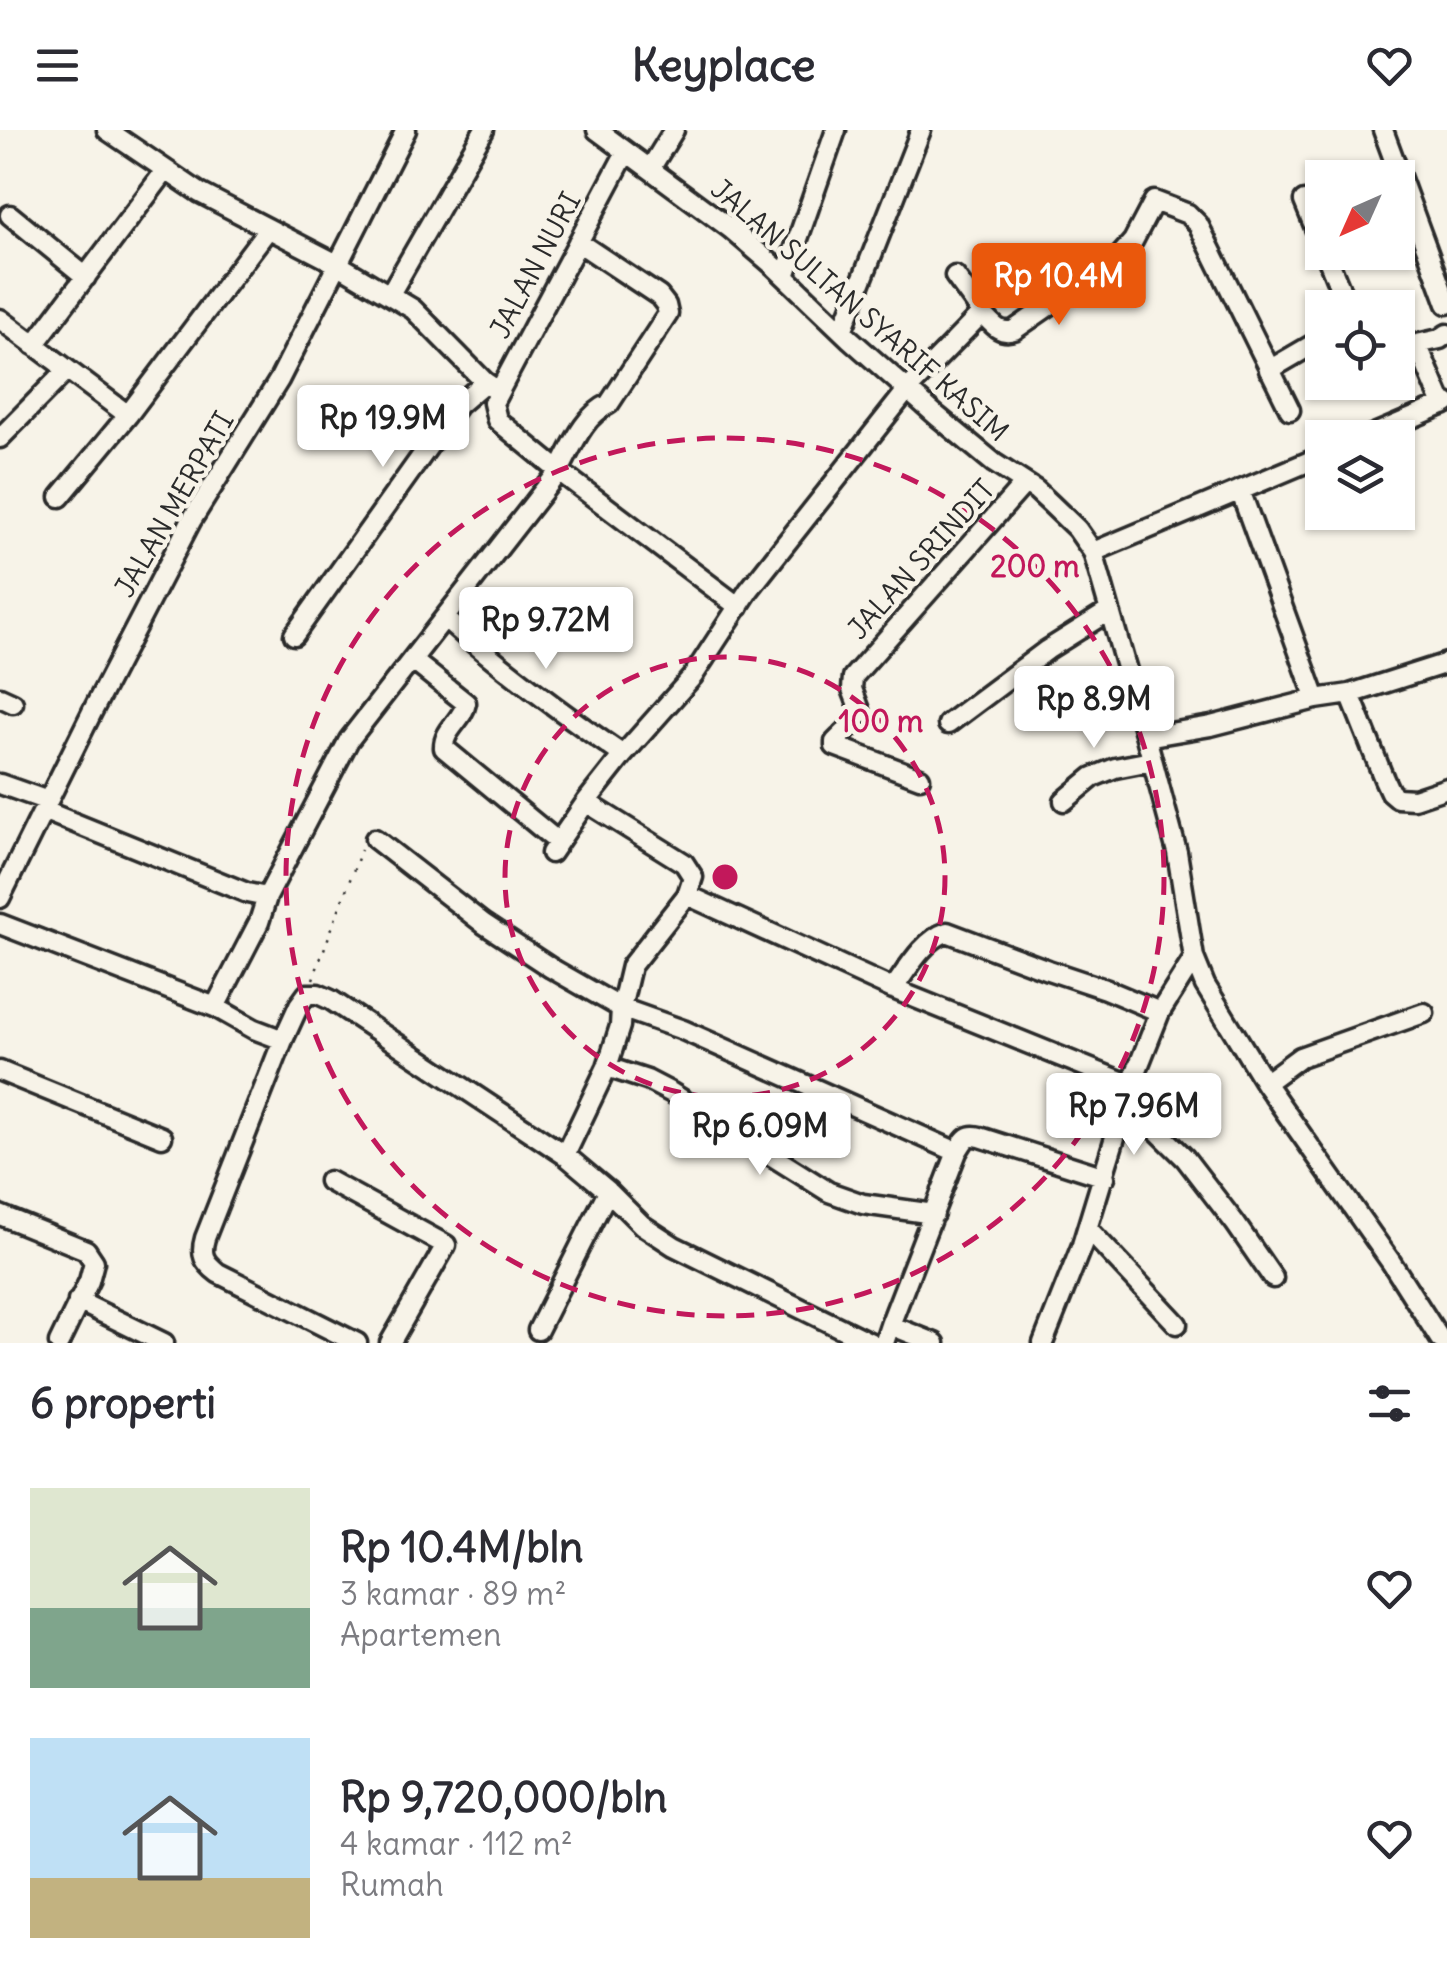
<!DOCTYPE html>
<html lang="id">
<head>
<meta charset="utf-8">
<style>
	:root { --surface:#fff; --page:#f7f7f7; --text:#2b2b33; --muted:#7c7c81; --accent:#ea580c }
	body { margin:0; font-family:Delius,sans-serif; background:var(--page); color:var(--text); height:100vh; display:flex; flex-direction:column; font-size:38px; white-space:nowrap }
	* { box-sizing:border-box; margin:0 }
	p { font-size:32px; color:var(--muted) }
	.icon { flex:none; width:55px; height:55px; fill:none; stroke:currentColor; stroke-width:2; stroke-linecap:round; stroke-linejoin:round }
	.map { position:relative; height:1213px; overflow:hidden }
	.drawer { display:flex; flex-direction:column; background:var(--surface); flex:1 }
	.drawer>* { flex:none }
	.needle { width:65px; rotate:225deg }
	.buttons { position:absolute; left:1305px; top:30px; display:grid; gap:20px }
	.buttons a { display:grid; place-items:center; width:110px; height:110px; border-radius:0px; background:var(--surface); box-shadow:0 2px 8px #0004; font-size:50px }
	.price { position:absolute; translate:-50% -85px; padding:0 22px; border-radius:10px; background:#fff; color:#222; font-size:32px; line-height:65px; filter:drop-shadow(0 2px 5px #0008) }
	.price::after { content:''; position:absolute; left:50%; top:60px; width:30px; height:22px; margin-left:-15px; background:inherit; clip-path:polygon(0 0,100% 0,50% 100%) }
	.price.active { background:var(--accent); color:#fff }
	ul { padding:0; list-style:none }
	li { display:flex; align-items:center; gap:30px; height:250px; padding:0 30px }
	li span { display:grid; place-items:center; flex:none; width:280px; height:200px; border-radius:0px; color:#555 }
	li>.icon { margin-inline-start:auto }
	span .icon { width:120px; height:120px; fill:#fffc; stroke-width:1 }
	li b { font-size:42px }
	h2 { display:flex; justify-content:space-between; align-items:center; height:120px; padding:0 30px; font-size:42px }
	header { display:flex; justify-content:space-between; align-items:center; height:130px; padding:0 30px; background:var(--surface); font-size:45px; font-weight:700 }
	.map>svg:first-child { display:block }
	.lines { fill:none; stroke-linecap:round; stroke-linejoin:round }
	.street-casing { stroke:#2b2b2b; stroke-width:25 }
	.path { stroke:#2b2b2b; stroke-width:2.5; stroke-dasharray:2.5 8; stroke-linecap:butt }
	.street { stroke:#f7f3e8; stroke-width:18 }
	.ring { fill:none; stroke:#c2185b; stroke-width:5; stroke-dasharray:18 12 }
	.labels { text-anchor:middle; stroke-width:9; stroke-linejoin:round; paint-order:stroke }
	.street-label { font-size:28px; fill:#2b2b2b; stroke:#f7f3e8 }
	.centre { fill:#c2185b; stroke:#f7f3e8; stroke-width:5 }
	.ring-label { font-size:30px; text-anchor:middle; font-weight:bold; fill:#c2185b; stroke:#f7f3e8; stroke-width:9; stroke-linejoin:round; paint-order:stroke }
</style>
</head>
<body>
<header><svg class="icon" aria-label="menu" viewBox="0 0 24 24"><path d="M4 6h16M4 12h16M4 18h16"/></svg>Keyplace<svg class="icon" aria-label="heart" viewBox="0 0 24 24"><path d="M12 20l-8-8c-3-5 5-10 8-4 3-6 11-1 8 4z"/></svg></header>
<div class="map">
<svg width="1447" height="1213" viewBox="0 0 1447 1213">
	<rect width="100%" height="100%" fill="#f7f3e8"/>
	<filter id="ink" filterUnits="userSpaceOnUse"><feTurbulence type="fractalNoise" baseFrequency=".01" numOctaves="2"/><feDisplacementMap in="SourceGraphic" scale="20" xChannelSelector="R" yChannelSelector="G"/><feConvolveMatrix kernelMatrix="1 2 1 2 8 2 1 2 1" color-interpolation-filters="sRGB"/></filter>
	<g filter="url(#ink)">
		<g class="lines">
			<defs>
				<path id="street" d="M107 0 200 63 339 135 413 179 485 252
					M597 0 731 99 774 136 850 209 937 286 994 333 1036 360 1051 374 1077 399 1093 422 1146 607 1177 722 1194 828 1205 855 1265 953 1391 1132 1440 1209 1447 1213
					M1383 0 1447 174
					M650 39 674 0
					M1304 71 1322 115
					M10 85 86 147
					M578 112 659 166 666 175 668 184 609 274C583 286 572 317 559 341L739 477
					M1325 122 1348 178
					M785 146 836 0
					M955 146 982 183
					M390 164 484 0
					M0 189 128 285 268 99
					M842 201 921 0
					M1417 214 1440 209 1447 204
					M34 215 166 40
					M1398 215 1417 214 1443 275
					M1269 240 1322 209
					M0 308 67 240
					M1365 308 1447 273
					M1240 360 1316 569
					M60 367 128 285
					M1093 422 1322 326
					M445 488C502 539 560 582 623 625
					M294 505 458 275 485 252 494 258
					M412 530 466 573C463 590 443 600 444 618L558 712
					M1350 564 1447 533
					M0 567 13 573
					M948 594 1047 520 1109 481
					M1146 607 1211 596 1316 569 1350 564 1384 649 1390 662 1397 668 1414 669 1447 658
					M920 648 835 616V612L856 591 860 580 852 559 853 547 1025 353
					M0 654 48 671
					M1064 671 1093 647 1115 638 1151 631
					M586 672 684 733 693 747 687 765
					M45 681 247 763 267 767 259 792 215 877
					M375 709 484 794 551 838 621 878 683 900 957 1022
					M551 723 586 672 623 625 693 546 749 460 908 259 982 183C992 193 999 205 1014 200L1118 128 1133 111 1154 71 1188 84 1198 94 1290 280
					M267 767 349 610 559 341 497 290 493 273 626 22
					M0 768 92 582 191 391 279 250 406 0
					M0 794 215 877 254 899 283 910 205 1108C200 1125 204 1132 218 1143L357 1213
					M893 859C907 840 923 810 947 802L1048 840 1105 859 1160 882
					M283 910 299 875 307 864H318L331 870 565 1025 608 1061 642 1095 674 1116 871 1213
					M607 937 647 950 672 963 829 1062 863 1074 934 1084
					M0 941 162 1007
					M1265 953 1300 927 1424 883
					M1126 970 1185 1028 1235 1093 1273 1148
					M565 1025 607 937 620 896 621 878 631 836 687 765 893 859 1131 955
					M329 1051 446 1115 390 1213
					M0 1085 86 1120 94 1132 89 1151 59 1213
					M1088 1099 1177 1194
					M78 1171 164 1213
					M890 1195 957 1022C964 1011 966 1003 980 1007L1105 1047
					M538 1200 608 1061
					M884 1213 890 1195 935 1213
					M1043 1213 1082 1115 1131 955 1160 882 1194 828"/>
			</defs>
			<!-- street casing -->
			<use href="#street" class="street-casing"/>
			<!-- path -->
			<path class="path" d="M313 849 361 720"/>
			<!-- street -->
			<use href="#street" class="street"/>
		</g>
	</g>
	<!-- distance rings -->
	<g class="ring">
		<circle cx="725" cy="747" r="220"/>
		<circle cx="725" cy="747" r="439"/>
	</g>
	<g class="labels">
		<!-- street labels -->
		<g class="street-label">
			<text transform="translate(535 135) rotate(-62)" y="10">JALAN NURI</text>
			<text transform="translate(860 180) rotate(41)" y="10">JALAN SULTAN SYARIF KASIM</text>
			<text transform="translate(174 374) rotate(-60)" y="10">JALAN MERPATI</text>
			<text transform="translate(921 429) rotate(-48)" y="10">JALAN SRINDIT</text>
		</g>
	</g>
	<circle cx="725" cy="747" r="15" class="centre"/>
	<g class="ring-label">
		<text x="1035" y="447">200 m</text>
		<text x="881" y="602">100 m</text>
	</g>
</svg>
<div class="buttons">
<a><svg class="needle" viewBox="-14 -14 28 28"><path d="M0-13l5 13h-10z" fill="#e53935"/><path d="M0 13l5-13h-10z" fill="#7c7c81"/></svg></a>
<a><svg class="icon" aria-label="locate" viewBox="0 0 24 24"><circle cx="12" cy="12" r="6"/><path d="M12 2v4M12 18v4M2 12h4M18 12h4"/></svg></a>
<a><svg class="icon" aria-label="layers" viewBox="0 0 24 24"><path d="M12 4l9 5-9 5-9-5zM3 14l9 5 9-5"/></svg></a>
</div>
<b class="price active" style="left:1059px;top:198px">Rp 10.4M</b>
<b class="price" style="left:383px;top:340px">Rp 19.9M</b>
<b class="price" style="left:546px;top:542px">Rp 9.72M</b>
<b class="price" style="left:1094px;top:621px">Rp 8.9M</b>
<b class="price" style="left:1134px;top:1028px">Rp 7.96M</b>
<b class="price" style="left:760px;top:1048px">Rp 6.09M</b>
</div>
<section class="drawer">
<h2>6 properti<svg class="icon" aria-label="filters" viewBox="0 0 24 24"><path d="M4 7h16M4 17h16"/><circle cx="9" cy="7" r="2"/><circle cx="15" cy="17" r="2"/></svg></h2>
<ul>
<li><span style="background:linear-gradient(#dfe7d0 60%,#7fa58c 0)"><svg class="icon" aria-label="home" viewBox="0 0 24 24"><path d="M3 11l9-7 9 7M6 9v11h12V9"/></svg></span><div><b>Rp 10.4M/bln</b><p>3 kamar · 89 m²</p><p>Apartemen</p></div><svg class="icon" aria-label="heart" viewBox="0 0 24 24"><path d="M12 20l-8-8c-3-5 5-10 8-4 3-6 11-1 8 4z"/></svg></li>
<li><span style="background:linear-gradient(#bfe0f5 70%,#c2b280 0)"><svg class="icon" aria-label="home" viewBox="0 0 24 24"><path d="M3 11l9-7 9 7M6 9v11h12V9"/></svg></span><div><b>Rp 9,720,000/bln</b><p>4 kamar · 112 m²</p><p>Rumah</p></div><svg class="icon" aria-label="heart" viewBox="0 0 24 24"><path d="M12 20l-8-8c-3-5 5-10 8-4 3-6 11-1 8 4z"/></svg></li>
</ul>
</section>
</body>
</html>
